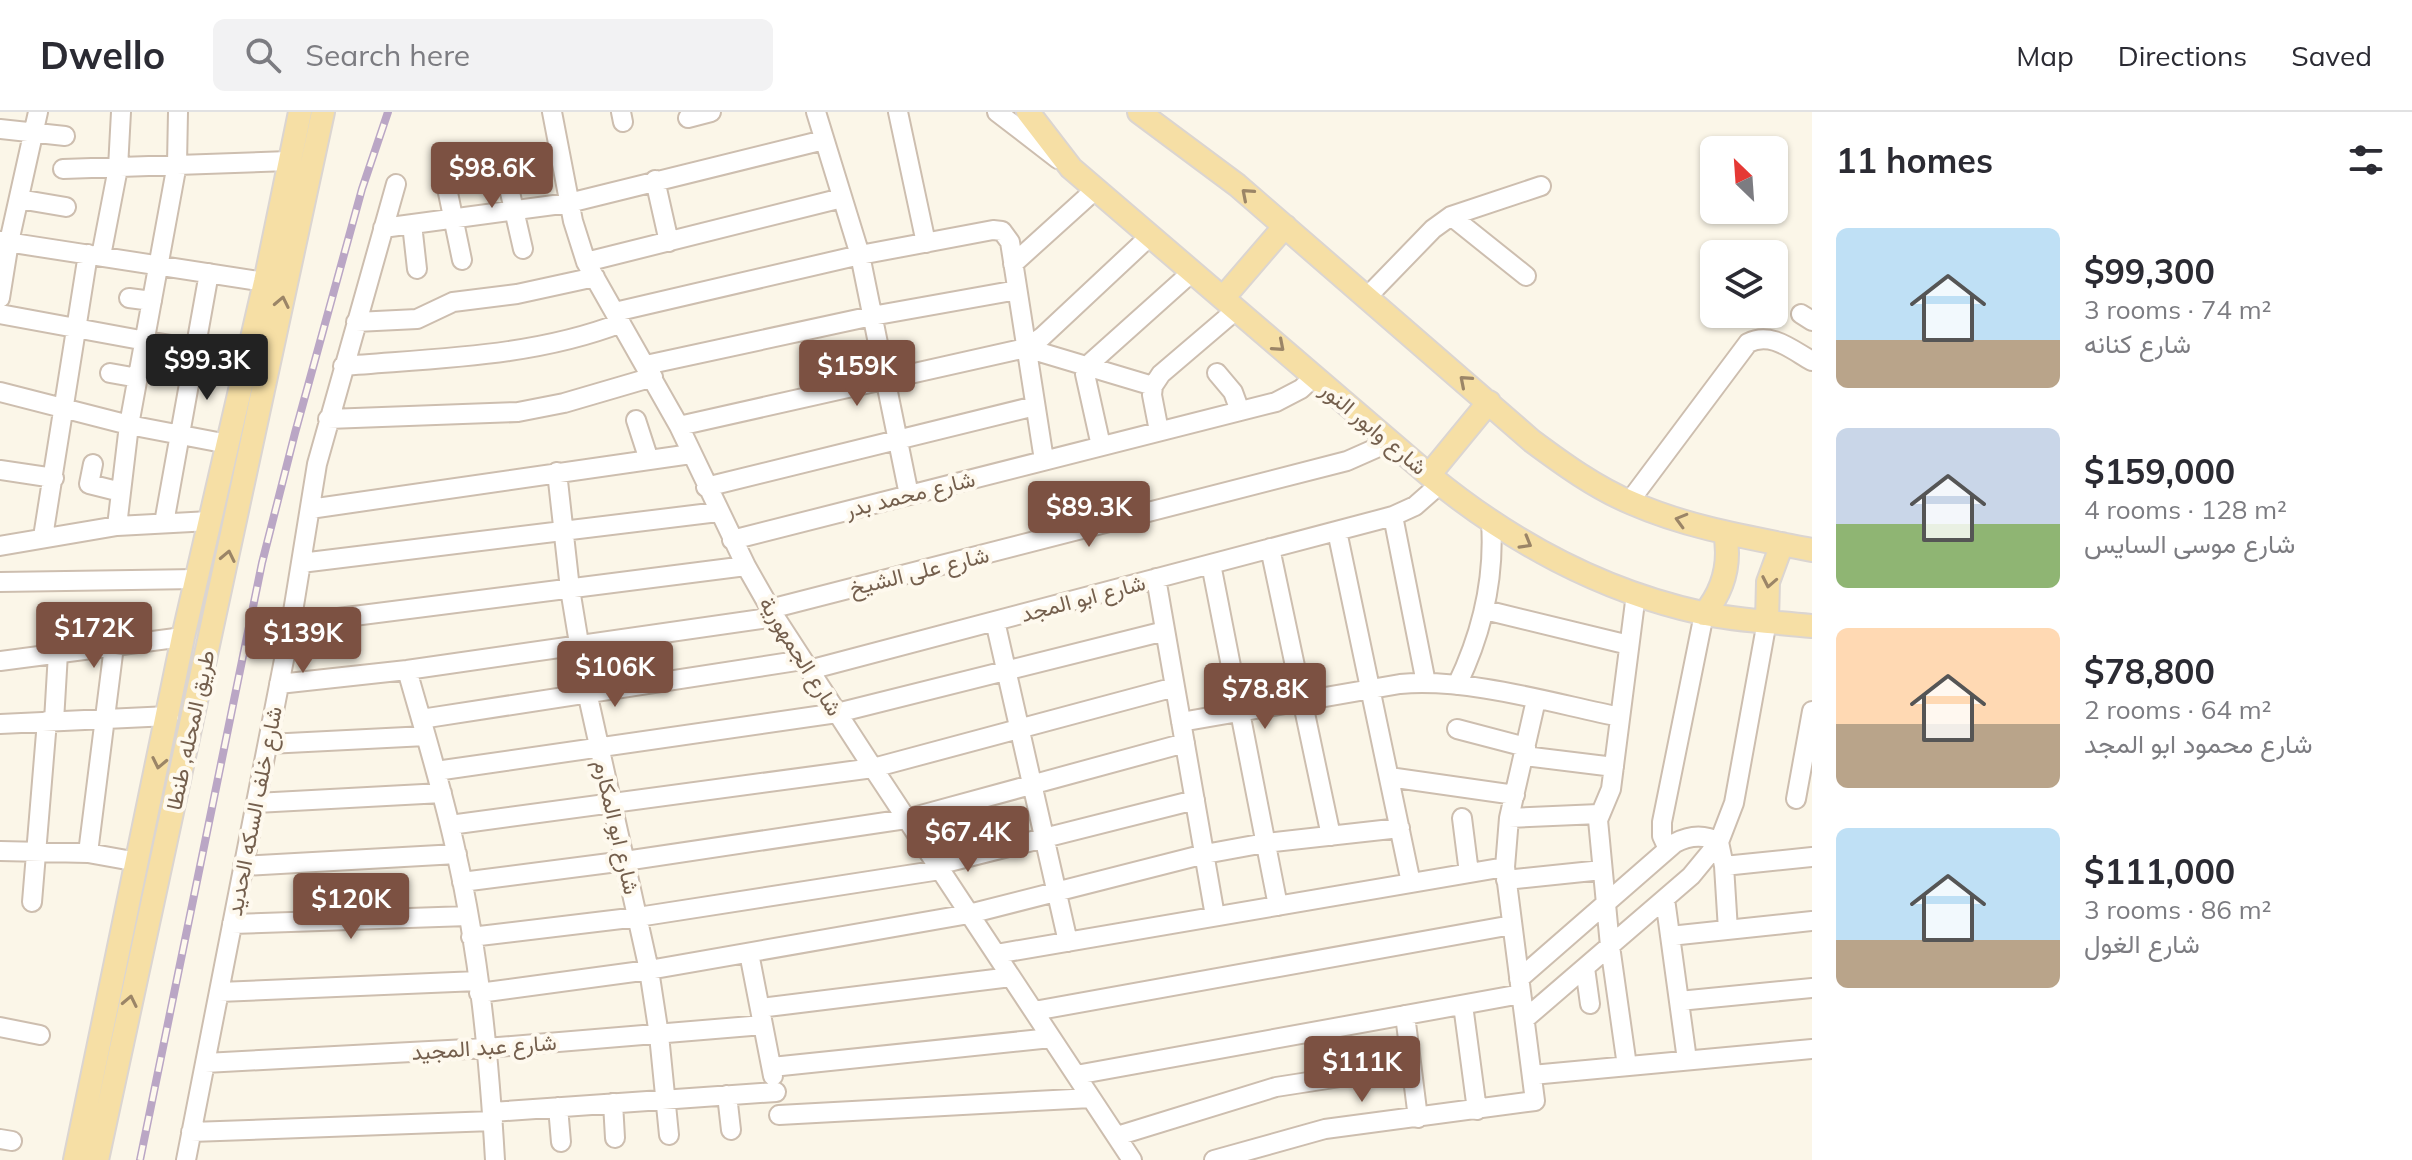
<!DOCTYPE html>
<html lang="en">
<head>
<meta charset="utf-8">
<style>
	:root { --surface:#fff; --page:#f2f2f3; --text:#2b2b33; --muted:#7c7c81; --line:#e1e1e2; --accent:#7c5142 }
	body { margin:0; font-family:Mulish,Vazirmatn,sans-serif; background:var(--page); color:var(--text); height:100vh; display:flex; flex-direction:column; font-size:30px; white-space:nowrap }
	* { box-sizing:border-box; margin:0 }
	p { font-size:26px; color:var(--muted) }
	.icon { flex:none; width:44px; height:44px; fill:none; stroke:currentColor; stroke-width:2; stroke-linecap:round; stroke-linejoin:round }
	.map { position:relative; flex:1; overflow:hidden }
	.drawer { display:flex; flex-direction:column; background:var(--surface); width:600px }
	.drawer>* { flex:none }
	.needle { width:52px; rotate:335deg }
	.tools { position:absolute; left:1700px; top:24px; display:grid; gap:16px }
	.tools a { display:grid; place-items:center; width:88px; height:88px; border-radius:12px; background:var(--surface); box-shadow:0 2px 6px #0004; font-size:40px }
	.price { position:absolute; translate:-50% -68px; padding:0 18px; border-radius:8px; background:var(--accent); color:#fff; font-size:26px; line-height:52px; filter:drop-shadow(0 2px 4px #0008) }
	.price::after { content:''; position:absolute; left:50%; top:48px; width:24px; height:18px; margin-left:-12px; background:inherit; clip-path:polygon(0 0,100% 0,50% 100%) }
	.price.current { background:#222; color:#fff }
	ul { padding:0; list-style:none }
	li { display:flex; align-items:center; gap:24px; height:200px; padding:0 24px }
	li span { display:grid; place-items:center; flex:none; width:224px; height:160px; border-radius:12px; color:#555 }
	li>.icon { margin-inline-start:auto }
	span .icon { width:96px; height:96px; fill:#fffc; stroke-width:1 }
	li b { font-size:34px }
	h2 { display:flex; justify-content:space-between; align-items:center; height:96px; padding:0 24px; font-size:34px }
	header { display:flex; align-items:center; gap:48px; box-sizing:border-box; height:112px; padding:0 40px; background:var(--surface); border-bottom:2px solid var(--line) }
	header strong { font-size:38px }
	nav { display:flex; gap:44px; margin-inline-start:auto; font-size:28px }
	.search { width:560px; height:72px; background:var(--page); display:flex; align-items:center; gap:20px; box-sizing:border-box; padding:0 28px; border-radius:12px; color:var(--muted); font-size:30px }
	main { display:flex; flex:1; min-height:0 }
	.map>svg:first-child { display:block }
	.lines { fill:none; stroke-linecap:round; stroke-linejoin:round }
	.minor-casing { stroke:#cdbeaf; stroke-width:22 }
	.major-casing { stroke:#dbd5d1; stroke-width:26 }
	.minor { stroke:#fff; stroke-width:18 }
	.major { stroke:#f6dfa5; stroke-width:22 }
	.rail-casing { stroke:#baa6c5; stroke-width:8 }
	.rail { stroke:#fef9ee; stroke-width:5; stroke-dasharray:15; stroke-linecap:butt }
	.oneway { stroke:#9b8567 }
	.labels { text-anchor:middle; stroke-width:8; stroke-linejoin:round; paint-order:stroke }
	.street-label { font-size:22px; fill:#745f4d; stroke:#fef9ee }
</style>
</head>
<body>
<header>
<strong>Dwello</strong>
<div class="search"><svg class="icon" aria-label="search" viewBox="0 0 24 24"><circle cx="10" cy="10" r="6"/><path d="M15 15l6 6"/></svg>Search here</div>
<nav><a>Map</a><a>Directions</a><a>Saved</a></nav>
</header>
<main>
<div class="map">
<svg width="1812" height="1048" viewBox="0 0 1812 1048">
	<rect width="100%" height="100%" fill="#fbf6e8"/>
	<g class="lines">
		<defs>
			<path id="minor" d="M552 0 573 109 586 150 679 314 746 454 775 505 873 656 1132 1048
				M621 0 623 10
				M816 0 860 143 909 383
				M898 0 926 131
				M997 0 1058 47
				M688 6 711 0
				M0 17 65 24
				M503 50 523 137
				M63 57 289 49
				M443 57 462 148
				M655 68 669 130
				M19 87 66 95
				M1451 104 1526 164
				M412 112 417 157
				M383 116 569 91 824 28
				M0 129 265 170
				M101 144 118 56 121 0
				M586 150 842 86
				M1013 152 1096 77
				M1367 185 1433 117 1451 104 1541 74
				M0 186 9 130 38 0
				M129 186 152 189
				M615 200 860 143 993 118 1002 119 1010 130 1044 348
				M0 202 146 229 248 245
				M1801 202 1812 209
				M356 210 417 207 453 190 517 182 595 165
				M1026 236 1153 274
				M646 253 872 204 1017 178
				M343 254C437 246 533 245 621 211
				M110 261 138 266
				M1217 261 1233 280 1240 299
				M1153 274 1161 262 1236 198
				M1153 274 1152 283 1159 319
				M0 280 129 313 228 332
				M328 307 518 300 564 291 653 265
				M636 308 649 348
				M679 314 1026 236 1042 225 1150 124
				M1101 334 1085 262 1087 254 1192 160
				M93 352 89 372 121 380
				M0 358 54 366
				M557 360 570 477 587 580 649 858 659 923 669 1023
				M706 375 1035 294
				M1629 390 1748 231C1771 219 1792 238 1812 249
				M310 397 691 342
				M1393 404 1426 571
				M164 411 209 161
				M117 414 129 313 177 52 178 0
				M1337 419 1411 771
				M43 425 88 142
				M732 428 1276 290 1301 277 1314 265
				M0 434 117 414 210 409
				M1270 436 1331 724
				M301 451 718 400
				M1211 452 1278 794
				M1156 466 1215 804
				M0 470 197 467
				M770 497 1347 349 1390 330
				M1485 498 1629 533
				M995 509 1068 830
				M291 512 746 454
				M56 541V505
				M0 549 183 525
				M407 558C424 618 443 679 456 740 479 841 489 945 495 1048
				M809 558 1393 404 1415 394 1440 372
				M279 572 407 558 775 505
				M1457 573C1482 521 1495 468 1491 410
				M421 607 803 548
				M54 609 58 541
				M1181 610 1400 572C1470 566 1551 591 1620 605
				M0 612 169 604
				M1457 617 1526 635
				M268 632 426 624
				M1524 644 1614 655
				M436 659 837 601 1165 519
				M1389 665 1515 683
				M1796 687 1812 599
				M256 691 442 681
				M1462 706 1469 761
				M1509 706 1599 702
				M450 713 873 656 1175 575
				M1719 730 1724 754 1728 818
				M1668 737 1662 724V710L1704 502
				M0 739 88 741 138 750
				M88 741 114 534
				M937 753 1195 688
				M243 754 457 742
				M1724 754 1812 745
				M1506 768 1602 758
				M462 770 625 749 906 707 1185 631
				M1665 787 1687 948
				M32 790 47 609
				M232 812 468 804
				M1670 824 1812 809
				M471 825 638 805 940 758
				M749 841 773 964
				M996 842 1505 755
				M1585 856 1590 892
				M1519 867 1675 731C1690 723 1704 722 1719 730
				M219 880 478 869
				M479 881 649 858 969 802 1205 742 1265 731 1400 716
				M1679 889 1812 876
				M1463 893 1477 998
				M760 896 1011 865
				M1034 899 1512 813
				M1405 903 1418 1006
				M1525 907 1691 764 1719 730 1734 691 1767 509
				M0 915 40 923
				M205 951 486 936 763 913
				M1627 954 1610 834 1598 708 1611 677 1636 482
				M772 955 1051 926
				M1076 963 1521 882
				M1532 963 1812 937
				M727 983 731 1018
				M613 991 615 1026
				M558 995 561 1030
				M492 1000 776 980
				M779 1003 1091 986
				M191 1020 493 1009
				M1117 1024 1276 975 1411 954
				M0 1027 12 1029
				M186 1048 291 512 317 352 396 72
				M1214 1048 1325 1017 1535 989 1505 755 1509 706 1536 588"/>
			<path id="major" d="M1028 0 1071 56 1429 363C1508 428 1601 479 1702 501 1737 509 1776 510 1812 514
				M1139 0 1237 73 1532 329C1563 352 1596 376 1632 391 1689 416 1751 426 1812 438
				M1223 186 1285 114
				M1429 363 1489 290
				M1704 502C1724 478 1731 452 1725 421
				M1767 509 1768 470 1782 432
				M75 1048 183 525 265 170 300 0
				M97 1048 323 0"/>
		</defs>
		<!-- minor casing -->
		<use href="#minor" class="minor-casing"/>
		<!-- major casing -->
		<use href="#major" class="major-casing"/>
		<!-- minor -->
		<use href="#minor" class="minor"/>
		<!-- major -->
		<use href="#major" class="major"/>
		<defs>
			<path id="rail" d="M140 1048 262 451 295 321 362 77 388 0"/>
		</defs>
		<!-- rail casing -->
		<use href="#rail" class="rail-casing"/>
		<!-- rail -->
		<use href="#rail" class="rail"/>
	</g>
	<!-- one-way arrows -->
	<defs><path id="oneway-chevron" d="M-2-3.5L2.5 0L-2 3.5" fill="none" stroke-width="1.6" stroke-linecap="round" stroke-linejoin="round" transform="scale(2)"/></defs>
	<g class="oneway">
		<use href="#oneway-chevron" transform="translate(1247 82) rotate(-139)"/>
		<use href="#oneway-chevron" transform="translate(282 190) rotate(-78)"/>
		<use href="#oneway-chevron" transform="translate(1279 234) rotate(41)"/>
		<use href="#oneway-chevron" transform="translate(1465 269) rotate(-139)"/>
		<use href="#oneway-chevron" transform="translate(1681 408) rotate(-164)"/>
		<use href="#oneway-chevron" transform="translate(1526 431) rotate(30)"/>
		<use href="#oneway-chevron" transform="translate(228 444) rotate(-78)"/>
		<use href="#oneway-chevron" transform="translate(1769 470) rotate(101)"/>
		<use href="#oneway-chevron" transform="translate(159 651) rotate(102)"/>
		<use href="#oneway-chevron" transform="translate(130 889) rotate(-78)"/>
	</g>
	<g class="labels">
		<!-- street labels -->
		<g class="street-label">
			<text transform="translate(1374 316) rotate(40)" y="8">شارع وابور النور</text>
			<text transform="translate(910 382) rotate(-14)" y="8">شارع محمد بدر</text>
			<text transform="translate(919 459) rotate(-14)" y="8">شارع على الشيخ</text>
			<text transform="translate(1083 486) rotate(-15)" y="8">شارع ابو المجد</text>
			<text transform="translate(801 544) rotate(58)" y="8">شارع الجمهورية</text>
			<text transform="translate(190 618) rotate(-78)" y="8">طريق المحله, طنطا</text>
			<text transform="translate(254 699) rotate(-79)" y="8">شارع خلف السكه الحديد</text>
			<text transform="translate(617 715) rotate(77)" y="8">شارع ابو المكارم</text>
			<text transform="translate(484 935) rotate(-4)" y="8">شارع عبد المجيد</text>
		</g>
	</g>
</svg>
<div class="tools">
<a><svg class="needle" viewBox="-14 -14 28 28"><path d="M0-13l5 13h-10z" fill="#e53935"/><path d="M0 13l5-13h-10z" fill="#7c7c81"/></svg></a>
<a><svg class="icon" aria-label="layers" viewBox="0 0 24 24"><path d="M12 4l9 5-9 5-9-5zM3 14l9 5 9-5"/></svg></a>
</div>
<b class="price" style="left:492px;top:98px">$98.6K</b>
<b class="price current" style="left:207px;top:290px">$99.3K</b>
<b class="price" style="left:857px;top:296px">$159K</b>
<b class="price" style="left:1089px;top:437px">$89.3K</b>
<b class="price" style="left:94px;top:558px">$172K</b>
<b class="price" style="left:303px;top:563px">$139K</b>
<b class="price" style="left:615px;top:597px">$106K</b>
<b class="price" style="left:1265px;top:619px">$78.8K</b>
<b class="price" style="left:968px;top:762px">$67.4K</b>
<b class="price" style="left:351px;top:829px">$120K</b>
<b class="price" style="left:1362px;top:992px">$111K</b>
</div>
<section class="drawer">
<h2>11 homes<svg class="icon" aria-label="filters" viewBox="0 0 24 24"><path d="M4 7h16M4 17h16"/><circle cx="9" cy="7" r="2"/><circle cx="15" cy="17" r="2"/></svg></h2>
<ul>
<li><span style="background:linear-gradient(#bfe0f5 70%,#b9a48a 0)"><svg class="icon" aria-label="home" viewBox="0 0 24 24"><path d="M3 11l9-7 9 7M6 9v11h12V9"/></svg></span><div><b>$99,300</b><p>3 rooms · 74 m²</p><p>شارع كنانه</p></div></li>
<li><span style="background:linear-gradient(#c9d6e8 60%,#8fb573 0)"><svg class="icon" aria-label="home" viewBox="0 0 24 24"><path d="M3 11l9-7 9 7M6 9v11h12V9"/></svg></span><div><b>$159,000</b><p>4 rooms · 128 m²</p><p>شارع موسى السايس</p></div></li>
<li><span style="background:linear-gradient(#ffd9b3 60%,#b9a48a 0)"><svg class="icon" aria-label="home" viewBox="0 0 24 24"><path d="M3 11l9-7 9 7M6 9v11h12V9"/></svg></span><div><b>$78,800</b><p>2 rooms · 64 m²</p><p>شارع محمود ابو المجد</p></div></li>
<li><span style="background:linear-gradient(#bfe0f5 70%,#b9a48a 0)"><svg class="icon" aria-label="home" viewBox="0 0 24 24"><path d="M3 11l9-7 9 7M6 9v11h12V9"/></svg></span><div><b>$111,000</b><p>3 rooms · 86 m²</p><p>شارع الغول</p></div></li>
</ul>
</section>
</main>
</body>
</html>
